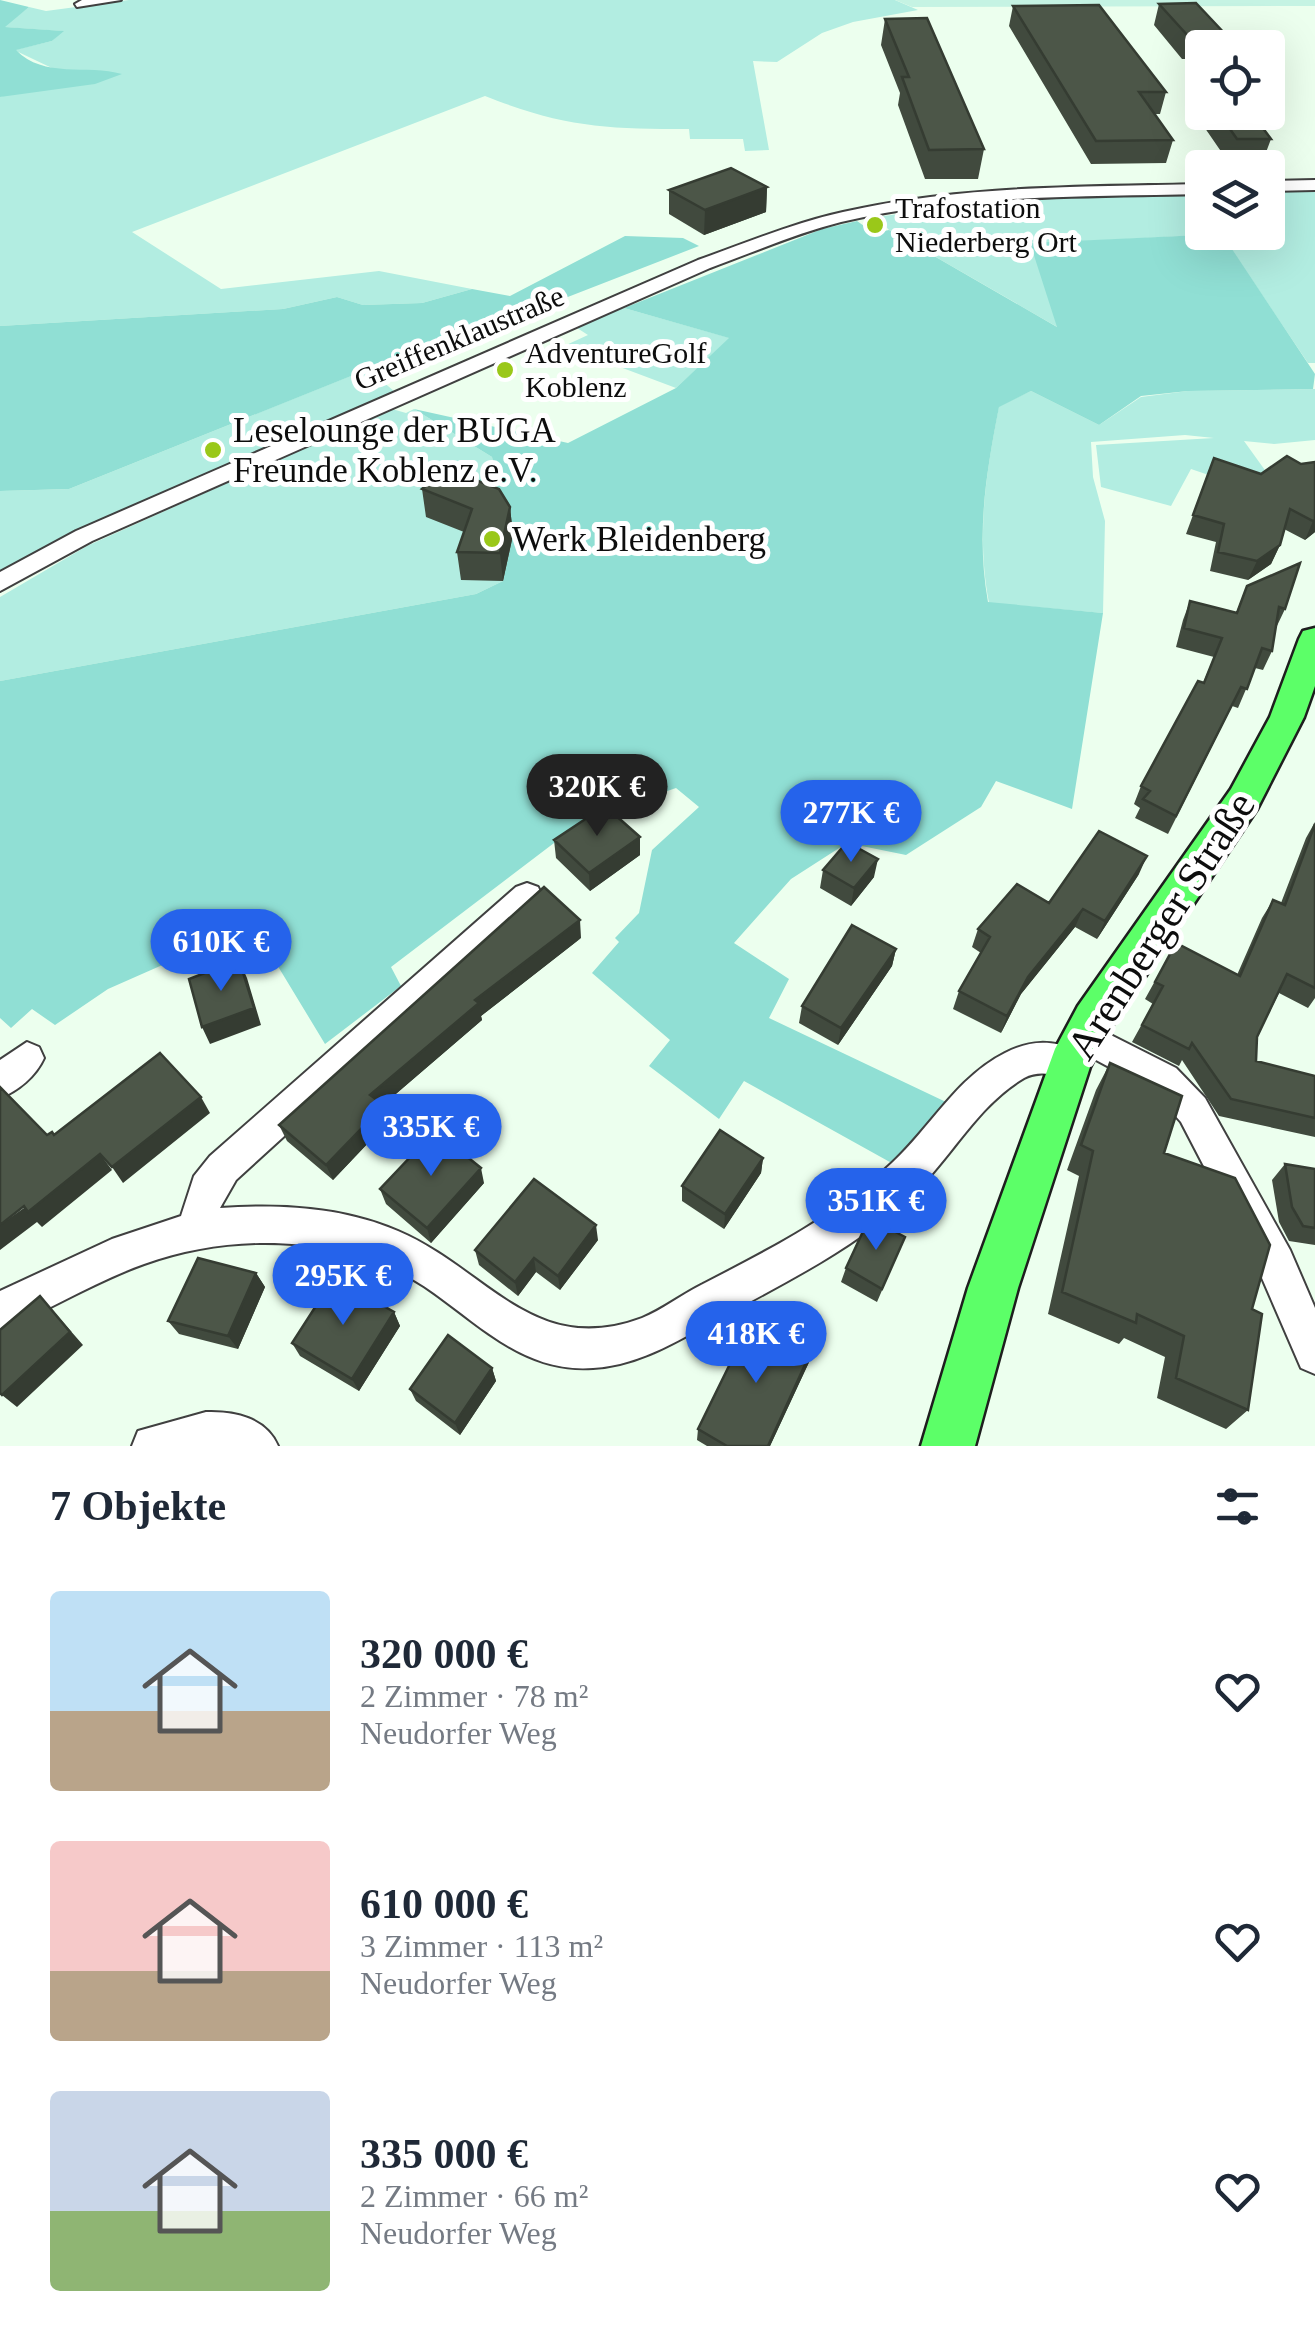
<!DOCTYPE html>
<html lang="de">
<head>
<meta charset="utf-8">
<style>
	:root { --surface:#fff; --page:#f2f2f3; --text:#1f2937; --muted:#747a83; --accent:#2563eb }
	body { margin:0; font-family:Georgia,serif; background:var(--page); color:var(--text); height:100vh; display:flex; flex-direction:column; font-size:38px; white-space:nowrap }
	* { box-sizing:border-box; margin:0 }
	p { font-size:32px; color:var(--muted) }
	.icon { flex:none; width:55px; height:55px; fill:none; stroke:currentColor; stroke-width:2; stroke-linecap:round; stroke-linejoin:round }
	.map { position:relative; height:1446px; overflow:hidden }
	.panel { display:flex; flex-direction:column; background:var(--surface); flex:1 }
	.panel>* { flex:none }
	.buttons { position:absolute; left:1185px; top:30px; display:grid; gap:20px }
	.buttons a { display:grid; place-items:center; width:100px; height:100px; border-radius:10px; background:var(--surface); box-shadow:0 10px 40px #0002; font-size:50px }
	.price { position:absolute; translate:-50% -85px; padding:0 22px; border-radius:35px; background:var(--accent); color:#fff; font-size:32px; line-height:65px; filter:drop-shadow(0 2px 5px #0008) }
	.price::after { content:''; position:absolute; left:50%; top:60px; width:30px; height:22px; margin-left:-15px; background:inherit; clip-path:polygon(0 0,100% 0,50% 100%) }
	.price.selected { background:#222; color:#fff }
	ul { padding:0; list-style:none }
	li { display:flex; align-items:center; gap:30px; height:250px; padding:0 50px }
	li span { display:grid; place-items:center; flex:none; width:280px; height:200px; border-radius:10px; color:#555 }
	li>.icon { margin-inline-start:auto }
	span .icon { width:120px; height:120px; fill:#fffc; stroke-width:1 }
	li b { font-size:42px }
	h2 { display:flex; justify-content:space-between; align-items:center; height:120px; padding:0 50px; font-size:42px }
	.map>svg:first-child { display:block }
	.green { fill:#b2ede1 }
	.forest { fill:#90dfd4 }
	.pitch { fill:#c5f3e3 }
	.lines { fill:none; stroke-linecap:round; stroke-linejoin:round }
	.minor-casing { stroke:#404040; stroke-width:4 }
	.major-casing { stroke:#1e1e1e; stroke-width:5 }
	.minor { fill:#fff; fill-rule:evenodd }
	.major { fill:#5cff68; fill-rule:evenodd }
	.wall { fill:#414a3e }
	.shaded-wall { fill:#353c32 }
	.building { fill:#4c5648; stroke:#353c32; stroke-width:2.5 }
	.poi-dot { fill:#9ac819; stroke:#fff; stroke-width:4 }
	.labels { text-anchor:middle; stroke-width:10; stroke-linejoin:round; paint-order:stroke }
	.far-poi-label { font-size:30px; fill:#0d0d0d; stroke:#fff; text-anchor:start }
	.far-street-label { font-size:30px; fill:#0d0d0d; stroke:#fff }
	.poi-label { font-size:35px; fill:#0d0d0d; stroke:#fff; text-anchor:start }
	.near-street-label { font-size:42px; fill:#0d0d0d; stroke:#fff }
</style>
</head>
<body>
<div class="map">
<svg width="1315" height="1446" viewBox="0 0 1315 1446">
	<rect width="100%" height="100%" fill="#ecffee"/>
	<!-- green -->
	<path class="green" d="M129 0H895L918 10 853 22 822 33 777 62 753 61 769 150 745 151 743 139H690L689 129C606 129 563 127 485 96L132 232 221 289 379 271 472 289 422 303 363 305 337 297 283 309 0 326V97L77 71 54 69 14 50 52 41 62 31 3 27 29 7 46 11Z
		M1315 191V363H1308L1221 234 1031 244 1059 328 889 230 877 217 991 201 1202 193V232H1268V192Z
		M624 308 730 338 676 388 564 346 588 335 574 326Z
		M368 369 395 392 188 484 0 577V491L69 489Z
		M1315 389V440L1274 444 1244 441 1267 473 1247 488 1191 469 1171 506 1101 487 1096 445 1214 438 1185 435 1091 442 1093 477 1105 521 1103 613 989 603C976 534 986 474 999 406L1031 391 1099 425 1141 397 1188 391Z
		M392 409 406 413 414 409 492 457 494 466 489 474 464 488 503 581 476 594 0 681V597L87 546Z"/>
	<!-- forest -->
	<path class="forest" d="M0 0 29 7 5 27 64 31 52 41 16 50C44 79 87 64 122 74L95 84 0 97Z
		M857 221 874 233 889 230 1057 327 1030 243 1222 234 1315 374 1313 389 1188 391 1141 396 1099 425 1031 391 999 407C986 474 976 534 988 602L1103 613 1072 809 996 781 981 807 906 855 847 843 791 879 734 943 789 979 769 1018 946 1102 897 1166 744 1081 719 1119 649 1066 670 1040 592 973 619 942 615 938 639 913 652 850 699 807 676 788 615 809 605 799 583 821 391 967 401 986 325 1044 253 925 108 989 55 1025 32 1009 11 1028 0 1018V681L476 594 503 581 513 534 464 488 489 474 494 466 492 457 414 409 568 443 676 388 729 338 624 308 822 229Z
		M625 236 683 238 699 246 524 314 378 378 366 370 69 489 0 491V326L283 309 337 297 363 305 422 303 472 289 510 296Z"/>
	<!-- pitch -->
	<path class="pitch" d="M895 0H1315V6L912 7Z"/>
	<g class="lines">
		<defs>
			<path id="minor" d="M82 0H121L77 7 75 4Z
				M1315 180V190L1268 191V181Z
				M1202 184V194C1082 197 959 194 841 222 797 233 754 252 710 268L92 541 0 591V572L76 531 698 260C746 243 793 223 843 212 961 185 1082 187 1202 184Z
				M527 883 538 887 542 896 538 905 236 1180 220 1208C280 1204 342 1207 398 1231 487 1269 533 1359 642 1318 662 1310 681 1295 701 1285 769 1250 836 1216 892 1163 930 1128 957 1077 1005 1053 1030 1040 1051 1040 1077 1050L1066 1036 1071 1025 1083 1021 1176 1068 1205 1098 1290 1250 1315 1308V1374L1301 1368 1262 1278 1181 1122 1152 1090 1083 1053 1087 1063 1082 1074C1063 1081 1044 1067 1024 1078 980 1104 955 1151 920 1187 864 1243 794 1278 725 1315 683 1337 643 1365 593 1368 527 1373 483 1328 434 1293 352 1234 237 1231 144 1264 94 1282 49 1310 0 1331V1291L112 1239 181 1216 194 1176 210 1156 516 887Z
				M27 1042 39 1047 44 1058C36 1076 18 1091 0 1098V1060Z
				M206 1412C235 1411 266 1418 278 1446H132L138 1431Z"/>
			<path id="major" d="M1315 628V686L1304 717 1257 809 1108 1032 1090 1067 1018 1288 975 1446H921L968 1288 1055 1049 1078 1006 1231 789 1270 717 1299 639 1303 631Z"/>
		</defs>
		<!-- minor casing -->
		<use href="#minor" class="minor-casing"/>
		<!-- major casing -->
		<use href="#major" class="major-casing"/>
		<!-- minor -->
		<use href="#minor" class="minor"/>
		<!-- major -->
		<use href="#major" class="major"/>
	</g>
	<!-- wall -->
	<path class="wall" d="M1159 4 1227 36 1223 48H1202V59H1182L1154 25Z
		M1013 6 1166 92 1160 114H1154L1173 140 1166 163 1091 164 1009 26Z
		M885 19 984 149 978 179H925L898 105 900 93 881 45Z
		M1194 79H1202V112H1251L1271 139 1262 163H1229L1187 102Z
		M767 187 766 212 704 235 669 214V190Z
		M1214 458 1261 474 1315 462V532L1305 540 1284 529 1280 545 1271 564 1248 580 1210 571 1216 542 1186 534Z
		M422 489 510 507 513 535 503 581 461 580 457 552 464 532 426 517Z
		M1247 586 1285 609 1276 628 1272 651 1263 670 1255 668 1238 708 1232 706 1168 834 1135 818 1140 808 1134 804 1141 786 1203 683 1214 657 1176 647 1183 620 1190 601 1236 613Z
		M1315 822V998L1308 1008 1279 993 1257 1037 1256 1061 1315 1076V1137L1219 1116 1182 1060 1179 1066 1132 1042 1153 1004 1145 999 1176 943 1237 975 1262 918 1273 900 1281 903 1306 838Z
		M554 840 640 855 590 891 556 858Z
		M823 870 874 877 851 906 820 888Z
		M1139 874 1097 939 1075 927 1021 994 1001 1033 953 1009 959 991 981 953 972 947 978 929 1049 903Z
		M581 938 481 1016 482 1020 383 1105 389 1121 333 1180 287 1141 279 1125Z
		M896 949 892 966 838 1045 799 1023 802 1006Z
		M1110 1063 1164 1153 1252 1309 1248 1410 1226 1429 1157 1398 1165 1357 1124 1338 1119 1344 1048 1314 1079 1176 1067 1170 1096 1090Z
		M763 1158 761 1173 724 1229 682 1201V1186Z
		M1285 1164 1315 1169V1245L1289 1241 1279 1222 1272 1180Z
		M484 1183 431 1243 386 1204 380 1189Z
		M905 1237 877 1302 841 1282 846 1268Z
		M598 1240 560 1290 536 1272 518 1296 479 1265 475 1250Z
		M256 1273 265 1287 238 1349 179 1334 168 1321Z
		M394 1312 400 1326 359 1391 300 1356 292 1343Z
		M813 1347 810 1360 770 1446H707L697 1440 698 1429Z
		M492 1368 496 1381 460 1435 416 1401 410 1389Z"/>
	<!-- shaded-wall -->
	<path class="shaded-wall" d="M767 187 766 212 704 235 705 210Z
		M510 507 513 535 503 581 500 553Z
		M1315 520V532L1305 540 1313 521Z
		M1280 545 1271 564 1248 580 1257 561Z
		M640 837V855L590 891 589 873Z
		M1147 856 1139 874 1097 939 1105 921Z
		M878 859 874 877 851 906 854 888Z
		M1083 909 1075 927 1021 994 1001 1033 1007 1016 1028 977Z
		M580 920 581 938 481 1016 482 1020 376 1111 370 1095 475 1000Z
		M896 949 892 966 838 1045 841 1028Z
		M239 960 247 978 261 1025 210 1044 202 1027Z
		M201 1097 210 1113 123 1183 112 1167Z
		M384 1105 389 1121 333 1180 326 1165Z
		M100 1154 112 1170 42 1227 37 1222 0 1250V1225Z
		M763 1158 761 1173 724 1229 725 1214Z
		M481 1168 484 1183 431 1243 427 1228Z
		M596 1225 598 1240 560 1290 558 1276Z
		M534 1258 536 1272 518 1296 515 1282Z
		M256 1273 265 1287 238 1349 228 1336Z
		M40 1296 83 1345 17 1407 2 1395Z
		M394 1312 400 1326 359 1391 352 1379Z
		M813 1347 810 1360 770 1446H768Z
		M492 1368 496 1381 460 1435 455 1423Z"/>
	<!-- building -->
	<path class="building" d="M1196 3 1227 36 1189 37 1159 4Z
		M1099 5 1166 92H1139L1173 140 1096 141 1013 6Z
		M927 18 984 149 929 150 902 77H909L885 19Z
		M1194 79H1202V91Z
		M1218 112H1251L1271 139H1237Z
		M731 168 767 187 705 210 669 190Z
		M1287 456 1301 464 1315 462V520L1313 521 1290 509 1280 545 1257 561 1218 552 1224 524 1193 515 1214 458 1261 474Z
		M447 469 499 489 510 507 500 553 457 552 472 509 422 489Z
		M1300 563 1285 609 1279 607 1272 651 1262 648 1247 689 1241 687 1176 816 1143 799 1150 791 1141 786 1198 681 1204 683 1222 638 1184 628 1190 601 1237 613 1247 586Z
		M605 806 640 837 589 873 554 840Z
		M1315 824V988L1287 974 1257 1037 1256 1061 1315 1076V1118L1231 1099 1192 1043 1189 1049 1142 1025 1163 986 1155 982 1176 943 1240 976 1273 900 1285 905Z
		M1099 831 1147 856 1105 921 1083 909 1028 977 1007 1016 959 991 990 937 978 929 1017 884 1049 903Z
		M847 842 878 859 854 888 823 870Z
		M544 887 580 920 475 1000 479 1003 370 1095 384 1105 326 1165 279 1125Z
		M852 925 896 949 841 1028 802 1006Z
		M239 960 254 1008 202 1027 189 979Z
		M160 1053 201 1097 112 1167 100 1154 28 1212 24 1206 0 1225V1087L47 1135 52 1132 54 1135Z
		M1110 1063 1182 1096 1164 1153 1235 1178 1270 1245 1252 1309 1262 1314 1248 1410 1176 1378 1184 1336 1137 1314 1136 1323 1062 1292 1093 1151 1081 1145Z
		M720 1130 763 1158 725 1214 682 1186Z
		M435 1131 481 1168 427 1228 380 1189Z
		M1285 1164 1315 1169V1228L1303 1226 1292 1207Z
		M534 1179 596 1225 558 1276 534 1258 515 1282 475 1250Z
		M873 1220 905 1237 882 1289 846 1268 866 1225Z
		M198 1258 256 1273 228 1336 168 1321Z
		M334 1278 394 1312 352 1379 292 1343Z
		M40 1296 70 1332 2 1395 0 1393V1330Z
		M755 1313 813 1347 768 1446H727L698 1429Z
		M448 1335 492 1368 455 1423 410 1389Z"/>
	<!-- markers -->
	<g class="poi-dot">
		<circle cx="875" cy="225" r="10"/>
		<circle cx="505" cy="370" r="10"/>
		<circle cx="213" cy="450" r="10"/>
		<circle cx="492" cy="539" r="10"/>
	</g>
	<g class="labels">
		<!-- far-poi labels -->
		<g class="far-poi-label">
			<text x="895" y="218">Trafostation<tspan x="895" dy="34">Niederberg Ort</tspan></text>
			<text x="525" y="363">AdventureGolf<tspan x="525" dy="34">Koblenz</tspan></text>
		</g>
		<!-- far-street labels -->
		<g class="far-street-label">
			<text transform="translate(459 338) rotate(-23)" y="10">Greiffenklaustraße</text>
		</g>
		<!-- poi labels -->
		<g class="poi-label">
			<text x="233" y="442">Leselounge der BUGA<tspan x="233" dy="40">Freunde Koblenz e.V.</tspan></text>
			<text x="512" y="551">Werk Bleidenberg</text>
		</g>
		<!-- near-street labels -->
		<g class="near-street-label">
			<text transform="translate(1160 925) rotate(-57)" y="15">Arenberger Straße</text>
		</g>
	</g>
</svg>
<div class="buttons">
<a><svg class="icon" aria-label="locate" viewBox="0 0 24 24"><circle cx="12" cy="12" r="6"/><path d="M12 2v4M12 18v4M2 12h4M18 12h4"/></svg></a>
<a><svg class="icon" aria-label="layers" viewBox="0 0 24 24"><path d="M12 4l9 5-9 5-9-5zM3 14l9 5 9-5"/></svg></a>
</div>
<b class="price selected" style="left:597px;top:839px">320K €</b>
<b class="price" style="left:851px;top:865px">277K €</b>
<b class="price" style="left:221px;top:994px">610K €</b>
<b class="price" style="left:431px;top:1179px">335K €</b>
<b class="price" style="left:876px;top:1253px">351K €</b>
<b class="price" style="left:343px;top:1328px">295K €</b>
<b class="price" style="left:756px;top:1386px">418K €</b>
</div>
<section class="panel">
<h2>7 Objekte<svg class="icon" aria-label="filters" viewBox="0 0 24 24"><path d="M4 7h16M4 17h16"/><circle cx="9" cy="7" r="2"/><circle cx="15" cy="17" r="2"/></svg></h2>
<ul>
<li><span style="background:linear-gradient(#bfe0f5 60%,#b9a48a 0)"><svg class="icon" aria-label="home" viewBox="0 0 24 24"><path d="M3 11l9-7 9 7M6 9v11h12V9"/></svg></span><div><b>320 000 €</b><p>2 Zimmer · 78 m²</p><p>Neudorfer Weg</p></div><svg class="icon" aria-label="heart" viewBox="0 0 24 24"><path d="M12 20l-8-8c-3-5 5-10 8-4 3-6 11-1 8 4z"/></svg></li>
<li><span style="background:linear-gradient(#f6c9c9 65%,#b9a48a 0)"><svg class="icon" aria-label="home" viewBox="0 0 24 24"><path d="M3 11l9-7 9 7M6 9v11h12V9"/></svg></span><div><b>610 000 €</b><p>3 Zimmer · 113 m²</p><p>Neudorfer Weg</p></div><svg class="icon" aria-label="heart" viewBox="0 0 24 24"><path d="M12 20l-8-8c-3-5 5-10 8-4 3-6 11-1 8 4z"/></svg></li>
<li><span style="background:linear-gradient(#c9d6e8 60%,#8fb573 0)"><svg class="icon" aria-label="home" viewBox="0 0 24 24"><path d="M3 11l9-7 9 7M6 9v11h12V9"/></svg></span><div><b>335 000 €</b><p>2 Zimmer · 66 m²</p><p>Neudorfer Weg</p></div><svg class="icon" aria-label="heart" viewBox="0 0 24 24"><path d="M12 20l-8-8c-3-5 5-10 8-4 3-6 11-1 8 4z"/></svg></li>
</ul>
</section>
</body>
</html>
